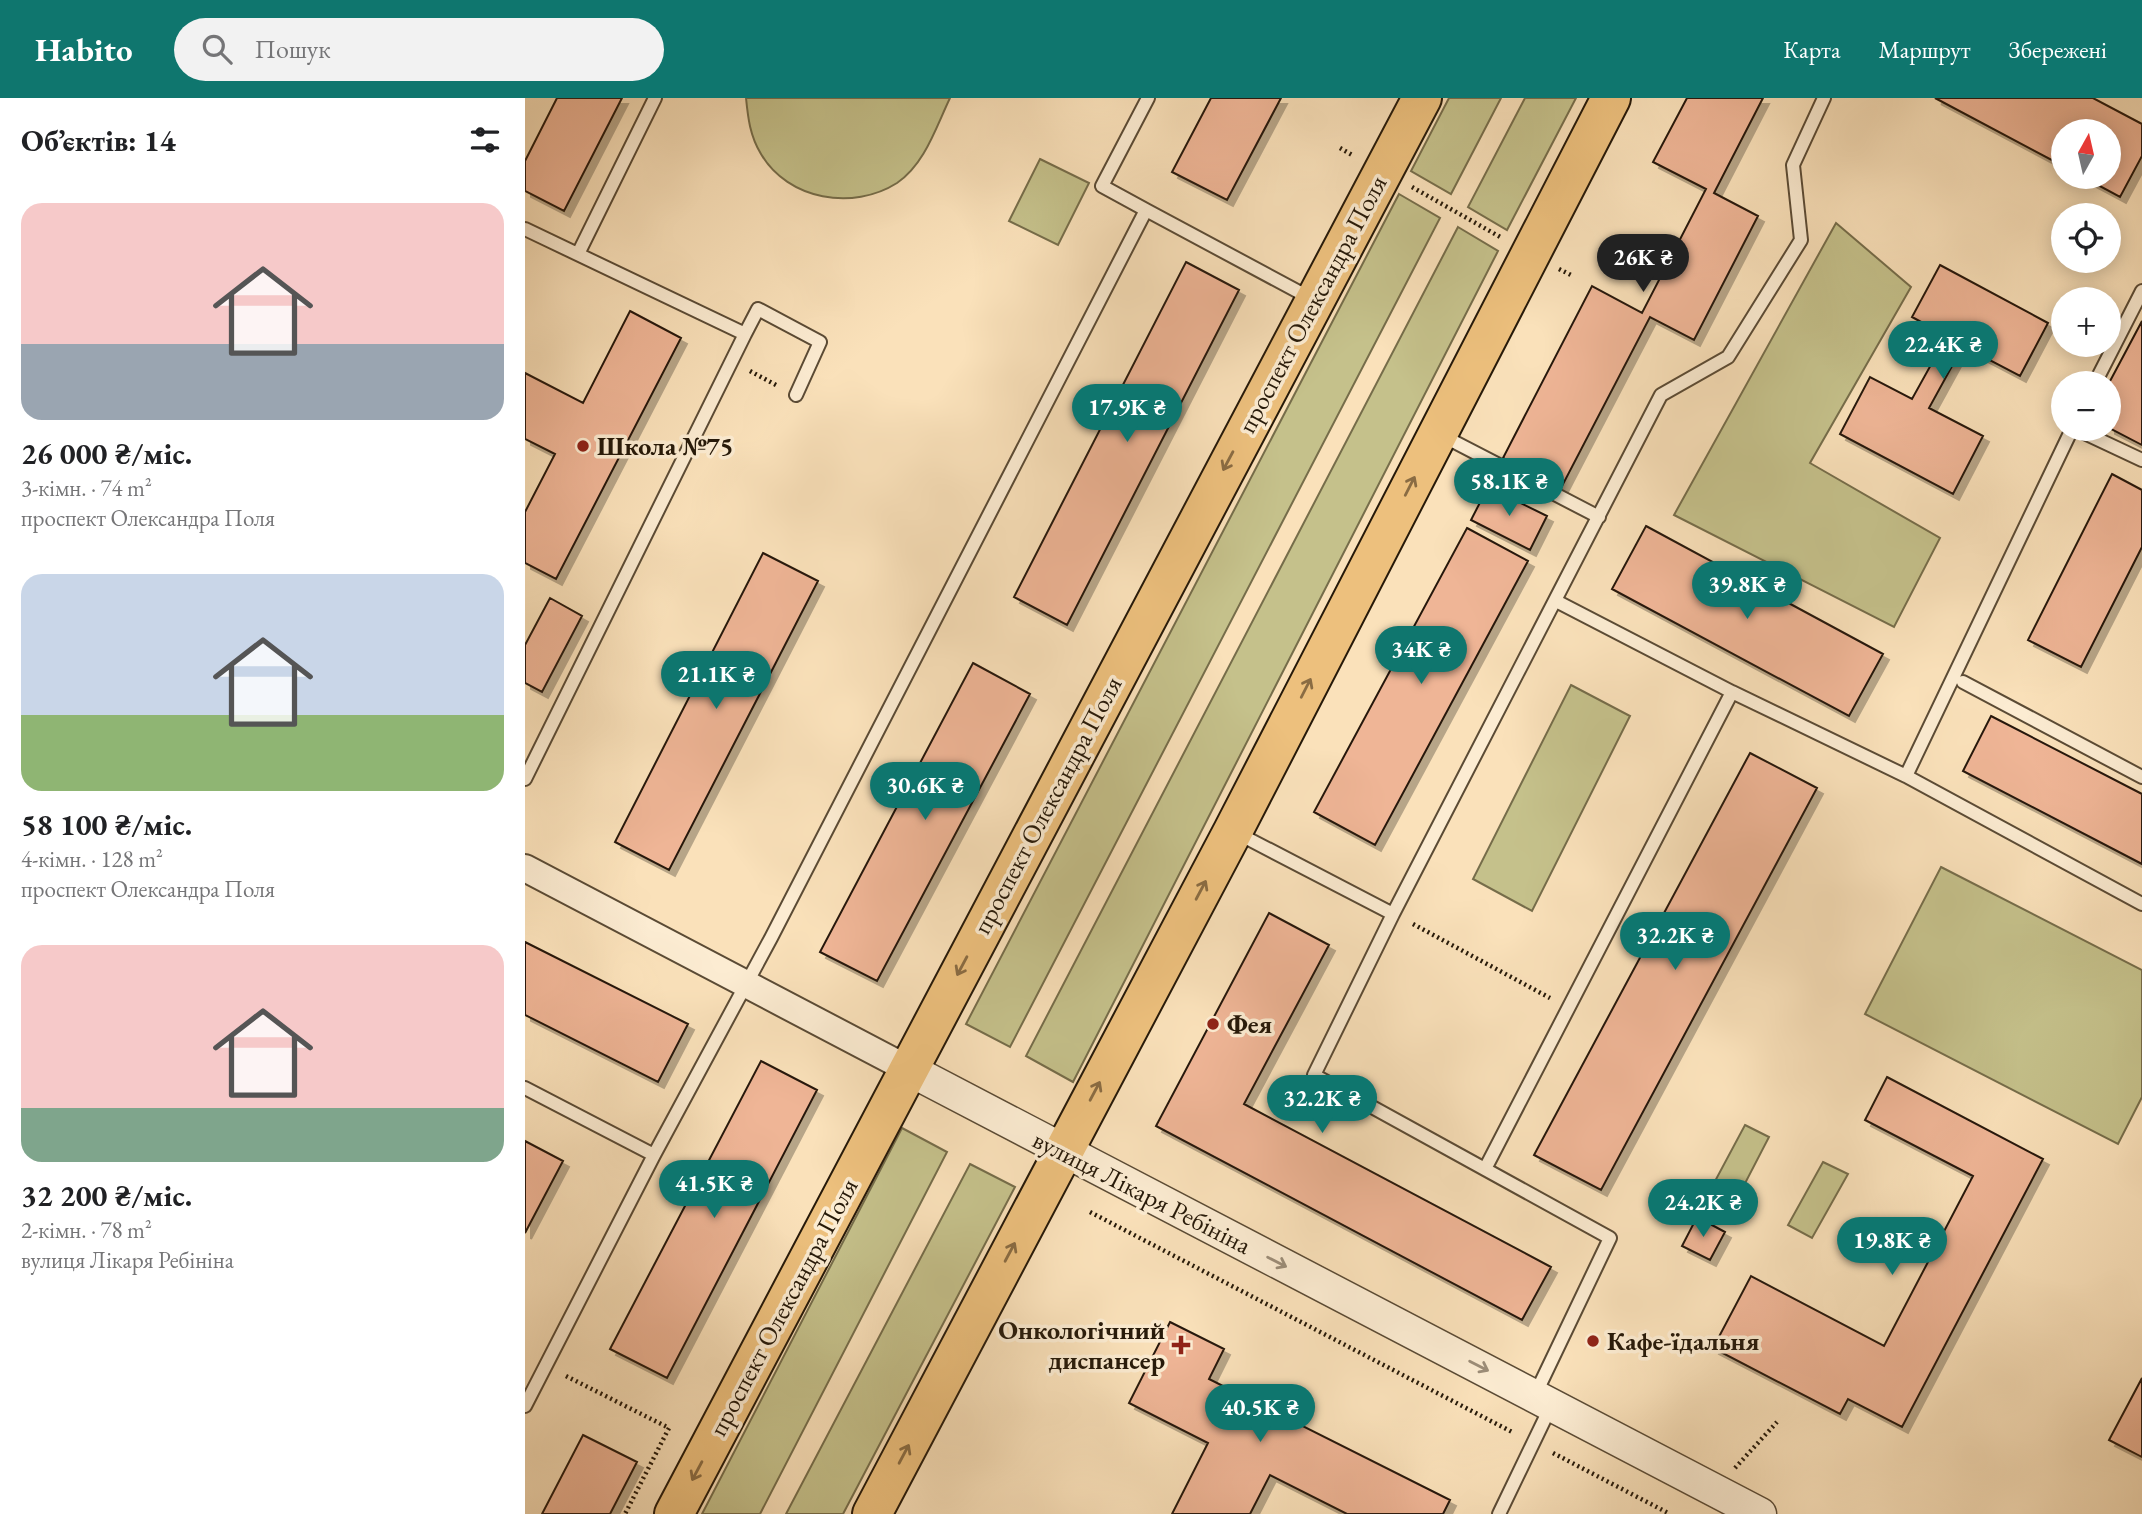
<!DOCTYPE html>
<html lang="uk">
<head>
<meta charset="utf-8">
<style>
	:root { --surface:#fff; --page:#f2f2f2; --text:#202124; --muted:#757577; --accent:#0f766e }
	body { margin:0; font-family:"EB Garamond",serif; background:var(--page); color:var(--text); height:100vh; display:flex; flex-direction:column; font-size:26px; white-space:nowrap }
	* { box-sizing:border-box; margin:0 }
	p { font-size:23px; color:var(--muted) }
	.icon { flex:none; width:38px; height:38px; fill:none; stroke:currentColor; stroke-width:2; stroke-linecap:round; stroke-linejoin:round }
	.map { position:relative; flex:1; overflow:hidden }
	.details { display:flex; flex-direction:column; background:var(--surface); width:525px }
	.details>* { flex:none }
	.needle { width:46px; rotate:8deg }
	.tools { position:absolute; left:1526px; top:21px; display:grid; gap:14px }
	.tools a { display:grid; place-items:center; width:70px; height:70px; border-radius:50%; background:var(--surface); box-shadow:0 4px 18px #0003; font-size:35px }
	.price { position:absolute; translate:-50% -60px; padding:0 16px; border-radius:24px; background:var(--accent); color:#fff; font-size:23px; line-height:46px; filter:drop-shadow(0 2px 4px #0008) }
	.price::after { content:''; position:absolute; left:50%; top:42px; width:21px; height:16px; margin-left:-10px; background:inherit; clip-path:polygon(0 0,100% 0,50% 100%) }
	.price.on { background:#222; color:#fff }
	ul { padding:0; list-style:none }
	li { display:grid; align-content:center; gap:14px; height:371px; padding:0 21px }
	li span { display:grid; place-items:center; height:217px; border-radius:21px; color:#555 }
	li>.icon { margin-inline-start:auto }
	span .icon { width:126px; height:126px; fill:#fffc; stroke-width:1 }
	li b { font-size:30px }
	h2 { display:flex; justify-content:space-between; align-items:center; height:84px; padding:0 21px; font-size:30px }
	header { display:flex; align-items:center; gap:42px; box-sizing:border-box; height:98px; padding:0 35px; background:var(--accent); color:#fff }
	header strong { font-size:33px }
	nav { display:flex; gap:38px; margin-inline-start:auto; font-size:24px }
	.search { width:490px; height:63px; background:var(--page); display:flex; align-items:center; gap:18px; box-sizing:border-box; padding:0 24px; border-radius:38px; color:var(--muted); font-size:26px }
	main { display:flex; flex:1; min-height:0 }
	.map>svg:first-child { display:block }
	.green { fill:#c5c18b; stroke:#766d4a; stroke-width:2 }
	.building { fill:#efb596; stroke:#261909; stroke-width:2; filter:url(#shadow) }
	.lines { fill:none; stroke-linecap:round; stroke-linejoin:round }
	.service-casing { stroke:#5b4b35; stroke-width:16 }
	.minor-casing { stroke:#5b4b35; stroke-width:30 }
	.tertiary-casing { stroke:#5b4b35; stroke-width:35 }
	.primary-casing { stroke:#261909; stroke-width:42 }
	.path { stroke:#261909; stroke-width:4.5; stroke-dasharray:2 3.5; stroke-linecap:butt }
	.service { stroke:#fcecd2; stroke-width:12 }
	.minor { stroke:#fcecd2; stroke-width:26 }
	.tertiary { stroke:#fcecd2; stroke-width:32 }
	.primary { stroke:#edc07d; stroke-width:38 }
	.oneway { stroke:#8a6c43 }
	.oneway2 { stroke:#9c8d78 }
	.poi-dot { fill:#8f2418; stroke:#fcecd2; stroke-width:2.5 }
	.labels { text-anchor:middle; stroke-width:7; stroke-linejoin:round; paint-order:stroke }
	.street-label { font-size:26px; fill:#261909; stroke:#fcecd2 }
	.poi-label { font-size:26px; font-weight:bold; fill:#261909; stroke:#fcecd2; text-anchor:start }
</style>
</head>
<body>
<header>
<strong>Habito</strong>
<div class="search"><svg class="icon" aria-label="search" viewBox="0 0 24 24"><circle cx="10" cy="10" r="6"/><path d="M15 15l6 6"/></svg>Пошук</div>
<nav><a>Карта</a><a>Маршрут</a><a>Збережені</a></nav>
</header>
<main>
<section class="details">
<h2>Об’єктів: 14<svg class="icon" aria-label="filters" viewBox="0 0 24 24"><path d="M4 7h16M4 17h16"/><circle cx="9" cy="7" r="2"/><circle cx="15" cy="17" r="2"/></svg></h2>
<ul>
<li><span style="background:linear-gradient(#f6c9c9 65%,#9aa5b1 0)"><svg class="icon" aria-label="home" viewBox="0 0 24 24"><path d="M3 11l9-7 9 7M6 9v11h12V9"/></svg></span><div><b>26 000 ₴/міс.</b><p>3-кімн. · 74 m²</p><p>проспект Олександра Поля</p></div></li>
<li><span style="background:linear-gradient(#c9d6e8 65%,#8fb573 0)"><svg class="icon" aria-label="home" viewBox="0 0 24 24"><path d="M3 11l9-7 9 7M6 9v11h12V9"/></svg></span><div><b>58 100 ₴/міс.</b><p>4-кімн. · 128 m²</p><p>проспект Олександра Поля</p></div></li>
<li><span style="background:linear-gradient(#f6c9c9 75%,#7fa58c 0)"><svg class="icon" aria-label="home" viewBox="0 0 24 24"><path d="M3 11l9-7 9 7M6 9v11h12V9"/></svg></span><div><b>32 200 ₴/міс.</b><p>2-кімн. · 78 m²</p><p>вулиця Лікаря Ребініна</p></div></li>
</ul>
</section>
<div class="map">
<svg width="1617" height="1416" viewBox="0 0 1617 1416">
	<defs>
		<filter id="shadow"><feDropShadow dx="6" dy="6" stdDeviation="0" flood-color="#0004"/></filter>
	</defs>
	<rect width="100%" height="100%" fill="#fae1ba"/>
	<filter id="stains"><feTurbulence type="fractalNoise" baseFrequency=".00286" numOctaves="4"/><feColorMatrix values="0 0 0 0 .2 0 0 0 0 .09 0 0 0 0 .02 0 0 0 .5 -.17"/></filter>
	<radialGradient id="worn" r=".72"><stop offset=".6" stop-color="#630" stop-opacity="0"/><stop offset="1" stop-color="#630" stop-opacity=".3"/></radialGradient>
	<!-- green -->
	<path class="green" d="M221 0H425C411 29 400 66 372 85 328 113 263 102 236 56 225 38 223 20 221 0Z
		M924 0H976L926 96 886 73Z
		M1000 0H1051L982 132 943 109Z
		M515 61 564 85 533 147 484 123Z
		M874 96 915 120 485 949 441 926Z
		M1311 125 1386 189 1285 365 1415 440 1369 529 1149 417Z
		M933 129 973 153 548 984 501 958Z
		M1046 587 1105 618 1007 813 948 781Z
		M1416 769 1617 872V999L1593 1046 1340 916Z
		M1220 1027 1244 1039 1214 1097 1189 1085Z
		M377 1030 422 1054 235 1416H177Z
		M1298 1064 1323 1076 1287 1140 1263 1127Z
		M445 1066 490 1089 318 1416H261Z"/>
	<!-- building -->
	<path class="building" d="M32 0H97L39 113 0 93V63Z
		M686 0H756L702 102 647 74Z
		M1162 0H1238L1189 95 1233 118 1169 242 1125 219 1036 390 978 360 1067 188 1117 215 1181 91 1128 64Z
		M1410 0H1568L1617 26V58L1595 99 1558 79H1584V33H1538V68Z
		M661 164 714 192 542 527 489 499Z
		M1415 167 1523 225 1495 278 1438 248 1404 310 1458 338 1428 396 1315 336 1345 279 1387 301 1422 238 1387 219Z
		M105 213 156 240 31 481 0 465V414L30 356 0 341V275L58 305Z
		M1617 223V347L1584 330V285Z
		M1587 376 1617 392V449L1556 569 1503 542Z
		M963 389 1022 418 1005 452 946 422Z
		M1121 428 1358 556 1324 618 1087 491Z
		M942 430 1003 463 850 747 789 714Z
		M238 455 293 483 144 772 90 744Z
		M25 500 57 518 17 594 0 585V547Z
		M448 565 505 596 352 883 295 854Z
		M1466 618 1617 696V766L1438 673Z
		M1225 655 1292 690 1076 1092 1009 1057Z
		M744 815 804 847 719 1006 1026 1169 997 1222 631 1028Z
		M0 844 163 926 133 984 0 917Z
		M236 963 292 992 142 1280 85 1251Z
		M1362 979 1518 1061 1377 1329 1323 1301 1315 1316 1188 1250 1226 1178 1359 1248 1448 1078 1340 1022Z
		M0 1043 38 1063 0 1135Z
		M1172 1119 1200 1134 1185 1162 1157 1148Z
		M645 1224 699 1251 684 1281 925 1402 918 1416H822L745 1377 725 1416H647L683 1345 604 1305Z
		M1617 1280V1359L1584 1342Z
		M58 1337 112 1364 85 1416H17Z"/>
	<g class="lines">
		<defs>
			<path id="service" d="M621 112 787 201
				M0 131 220 236 0 681
				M53 156 130 0
				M220 236 233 211 295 244 271 297
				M1570 285 1617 193
				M1551 331 1617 362
				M916 337 1074 419
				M1031 503 1207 594
				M1438 584 1617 679
				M1381 678 1617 806
				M712 735 868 816 789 977 1085 1140 1010 1297
				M868 816 1136 297 1203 259 1276 142 1268 67 1299 0
				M0 990 129 1057
				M960 1071 1207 594 1381 678 1547 331
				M0 1308 129 1057 246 840 621 112 577 88 623 0
				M974 1416 1026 1308"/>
			<path id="minor" d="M0 770 383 971"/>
			<path id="tertiary" d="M383 971 1235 1416"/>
			<path id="primary" d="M149 1416 897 0
				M347 1416 708 733 1086 0"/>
		</defs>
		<!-- service casing -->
		<use href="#service" class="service-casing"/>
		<!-- minor casing -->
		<use href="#minor" class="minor-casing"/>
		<!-- tertiary casing -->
		<use href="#tertiary" class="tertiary-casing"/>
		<!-- primary casing -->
		<use href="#primary" class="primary-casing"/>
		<!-- path -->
		<path class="path" d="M815 50 827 57
			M887 89 977 140
			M1034 171 1046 177
			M225 273 251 287
			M888 826 1025 900
			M565 1114 989 1335
			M41 1278 144 1330 100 1416
			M1028 1355 1145 1416
			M1210 1370 1252 1324"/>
		<!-- service -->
		<use href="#service" class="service"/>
		<!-- minor -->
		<use href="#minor" class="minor"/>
		<!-- tertiary -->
		<use href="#tertiary" class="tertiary"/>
		<!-- primary -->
		<use href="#primary" class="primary"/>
	</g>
	<!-- one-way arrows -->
	<defs><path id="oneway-shaft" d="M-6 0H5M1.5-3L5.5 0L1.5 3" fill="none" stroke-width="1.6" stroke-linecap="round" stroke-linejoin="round" transform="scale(1.75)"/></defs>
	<g class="oneway">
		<use href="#oneway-shaft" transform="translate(703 363) rotate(118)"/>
		<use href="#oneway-shaft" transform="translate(885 388) rotate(-63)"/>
		<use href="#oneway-shaft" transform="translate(781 590) rotate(-63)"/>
		<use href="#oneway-shaft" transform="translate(676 792) rotate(-62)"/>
		<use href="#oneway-shaft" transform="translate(437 868) rotate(118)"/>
		<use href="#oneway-shaft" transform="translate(570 993) rotate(-62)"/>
		<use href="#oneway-shaft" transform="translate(485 1154) rotate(-62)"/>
		<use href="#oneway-shaft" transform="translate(379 1356) rotate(-62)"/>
		<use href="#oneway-shaft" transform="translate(172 1373) rotate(118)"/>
	</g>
	<g class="oneway2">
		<use href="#oneway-shaft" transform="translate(752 1164) rotate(27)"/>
		<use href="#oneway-shaft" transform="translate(954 1268) rotate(27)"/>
	</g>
	<!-- markers -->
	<g class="poi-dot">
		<circle cx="58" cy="348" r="7"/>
		<circle cx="688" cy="926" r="7"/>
		<circle cx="1068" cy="1243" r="7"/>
		<path d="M652.5 1236.5h7v7h7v7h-7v7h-7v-7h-7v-7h7z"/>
	</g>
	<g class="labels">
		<!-- street labels -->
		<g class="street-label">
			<text transform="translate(787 206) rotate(-62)" y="9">проспект Олександра Поля</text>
			<text transform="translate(522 707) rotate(-62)" y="9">проспект Олександра Поля</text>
			<text transform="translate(617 1094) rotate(27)" y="9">вулиця Лікаря Ребініна</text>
			<text transform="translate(258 1209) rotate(-62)" y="9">проспект Олександра Поля</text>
		</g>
		<!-- poi labels -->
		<g class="poi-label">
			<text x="72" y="357">Школа №75</text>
			<text x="702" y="935">Фея</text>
			<text x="640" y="1241" text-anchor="end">Онкологічний<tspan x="640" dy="30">диспансер</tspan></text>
			<text x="1082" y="1252">Кафе-їдальня</text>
		</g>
	</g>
	<rect width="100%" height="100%" filter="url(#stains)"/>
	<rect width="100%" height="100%" fill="url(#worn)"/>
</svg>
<div class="tools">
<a><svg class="needle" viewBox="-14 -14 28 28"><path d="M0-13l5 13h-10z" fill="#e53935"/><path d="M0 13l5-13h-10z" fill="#757577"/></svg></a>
<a><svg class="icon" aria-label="locate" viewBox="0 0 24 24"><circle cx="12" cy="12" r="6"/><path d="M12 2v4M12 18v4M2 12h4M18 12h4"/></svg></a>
<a>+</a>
<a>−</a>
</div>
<b class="price on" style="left:1118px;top:196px">26K ₴</b>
<b class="price" style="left:1418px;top:283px">22.4K ₴</b>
<b class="price" style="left:602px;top:346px">17.9K ₴</b>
<b class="price" style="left:984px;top:420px">58.1K ₴</b>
<b class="price" style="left:1222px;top:523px">39.8K ₴</b>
<b class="price" style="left:896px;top:588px">34K ₴</b>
<b class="price" style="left:191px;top:613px">21.1K ₴</b>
<b class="price" style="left:400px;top:724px">30.6K ₴</b>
<b class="price" style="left:1150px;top:874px">32.2K ₴</b>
<b class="price" style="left:797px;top:1037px">32.2K ₴</b>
<b class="price" style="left:189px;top:1122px">41.5K ₴</b>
<b class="price" style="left:1178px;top:1141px">24.2K ₴</b>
<b class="price" style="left:1367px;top:1179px">19.8K ₴</b>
<b class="price" style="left:735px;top:1346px">40.5K ₴</b>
</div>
</main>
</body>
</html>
